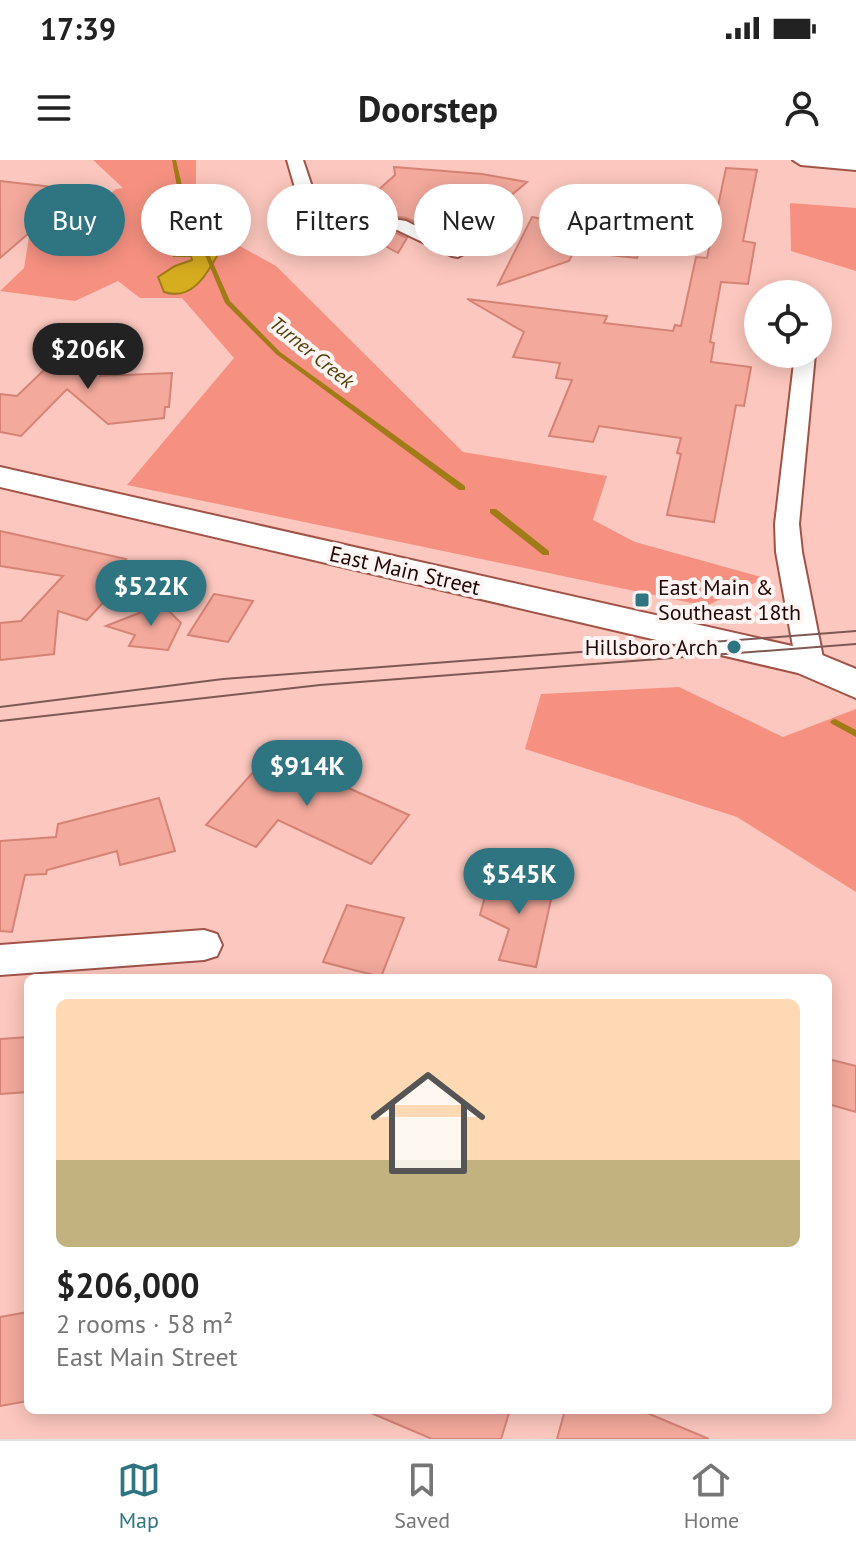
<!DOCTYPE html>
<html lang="en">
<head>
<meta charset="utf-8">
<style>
	:root { --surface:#fff; --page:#f6f6f6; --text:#222; --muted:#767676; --line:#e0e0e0; --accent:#2e7581 }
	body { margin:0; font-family:"PT Sans",sans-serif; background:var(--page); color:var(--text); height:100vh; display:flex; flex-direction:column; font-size:30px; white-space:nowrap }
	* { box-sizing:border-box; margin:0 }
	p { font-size:26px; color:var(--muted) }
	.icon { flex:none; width:44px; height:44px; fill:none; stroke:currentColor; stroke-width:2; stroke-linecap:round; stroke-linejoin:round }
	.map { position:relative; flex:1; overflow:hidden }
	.panel { position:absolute; left:24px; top:814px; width:808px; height:440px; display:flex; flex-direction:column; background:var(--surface); border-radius:12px; box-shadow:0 4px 20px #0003 }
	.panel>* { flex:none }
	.banner { position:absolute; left:24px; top:24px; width:808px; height:72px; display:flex; gap:16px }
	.fabs { position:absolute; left:744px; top:120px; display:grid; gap:16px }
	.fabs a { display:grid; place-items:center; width:88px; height:88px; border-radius:50%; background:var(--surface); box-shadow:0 4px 20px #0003; font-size:40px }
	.price { position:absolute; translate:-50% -68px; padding:0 18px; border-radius:28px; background:var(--accent); color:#fff; font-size:26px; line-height:52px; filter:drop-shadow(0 2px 4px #0008) }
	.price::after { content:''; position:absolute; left:50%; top:48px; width:24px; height:18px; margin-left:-12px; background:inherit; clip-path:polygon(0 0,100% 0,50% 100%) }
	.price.current { background:#222; color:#fff }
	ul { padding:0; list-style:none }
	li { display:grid; align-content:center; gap:16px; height:424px; padding:0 32px }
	li span { display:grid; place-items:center; height:248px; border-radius:12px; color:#555 }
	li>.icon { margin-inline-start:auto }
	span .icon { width:144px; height:144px; fill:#fffc; stroke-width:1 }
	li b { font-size:34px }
	.tag { padding:0 28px; border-radius:36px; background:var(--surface); box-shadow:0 4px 20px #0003; font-size:28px; line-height:72px }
	.tag.current { background:var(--accent); color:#fff }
	.status { display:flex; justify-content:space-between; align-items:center; height:56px; padding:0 40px; background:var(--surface); direction:ltr }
	.status svg { height:22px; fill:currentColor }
	header { display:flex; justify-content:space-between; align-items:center; height:104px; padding:0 32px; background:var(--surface); font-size:36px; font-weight:600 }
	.tabs { display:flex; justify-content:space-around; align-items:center; height:112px; border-top:2px solid var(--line); background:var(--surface); font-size:22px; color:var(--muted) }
	.tabs a { display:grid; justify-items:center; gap:4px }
	.tabs .current { color:var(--accent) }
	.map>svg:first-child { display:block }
	.green { fill:#f69181 }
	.water { fill:#d7ad20; stroke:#a17b17; stroke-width:2 }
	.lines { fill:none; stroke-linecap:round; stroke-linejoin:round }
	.stream { fill:#a17b17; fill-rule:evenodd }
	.building { fill:#f3a99c; stroke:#d48375; stroke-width:2 }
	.minor-casing { stroke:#a05448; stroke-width:4 }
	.secondary-casing { stroke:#a05448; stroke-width:4 }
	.minor { fill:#fff; fill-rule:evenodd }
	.secondary { fill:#fff; fill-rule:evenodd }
	.tram { stroke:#7f5853; stroke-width:2 }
	.poi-dot { fill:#2e7581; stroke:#fef4f3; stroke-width:3 }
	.labels { text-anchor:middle; stroke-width:8; stroke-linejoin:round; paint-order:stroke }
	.far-water-label { font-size:20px; font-style:italic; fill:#4d3d05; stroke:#fef4f3 }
	.street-label { font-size:22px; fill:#220603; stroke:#fef4f3 }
	.poi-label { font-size:22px; fill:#220603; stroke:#fef4f3; text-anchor:start }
</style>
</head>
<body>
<div class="status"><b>17:39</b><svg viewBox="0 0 49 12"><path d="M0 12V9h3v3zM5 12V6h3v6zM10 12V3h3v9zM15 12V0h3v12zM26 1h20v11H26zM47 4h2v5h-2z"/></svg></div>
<header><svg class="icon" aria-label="menu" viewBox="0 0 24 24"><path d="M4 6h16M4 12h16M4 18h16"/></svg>Doorstep<svg class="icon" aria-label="person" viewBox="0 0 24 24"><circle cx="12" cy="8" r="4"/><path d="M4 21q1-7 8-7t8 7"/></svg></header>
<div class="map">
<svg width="856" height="1279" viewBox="0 0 856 1279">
	<rect width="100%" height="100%" fill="#fcc7be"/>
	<!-- green -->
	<path class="green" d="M93 0H196V25L205 43 184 41 175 44C186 55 191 62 184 77L191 85 177 94 192 96V100L175 106 207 115 217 96 204 76 203 63 212 57 222 76 276 106 463 292 607 316 593 360 635 382 765 418 706 446 127 325 234 198 182 138H140L118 121 75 141 0 131 24 108 30 71 65 68 116 29 123 28Z
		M790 43 856 48V111L791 91Z
		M679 527 783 577 856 549V732L737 657 525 589 541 534Z"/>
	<!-- water -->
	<path class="water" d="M177 42 220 46 222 51 203 63 204 76 217 96C206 116 191 141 164 132L158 117 175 106 192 100 191 96H175L191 85 184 77 188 69 187 56 175 44Z"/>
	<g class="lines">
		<!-- stream -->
		<path class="stream" d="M172 0H176L185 38 190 52H186L179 38Z
			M205 95 210 96 230 141 280 192 465 326V330H459L276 194 225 143Z
			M490 349H496L549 391V395H543L490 353Z
			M835 559 856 570V577L832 564 830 562 832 560Z"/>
	</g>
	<!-- building -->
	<path class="building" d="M394 7 482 14 527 22 473 67 421 57 417 63 406 58 356 50 395 15Z
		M726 8 757 10 743 81 755 83 748 124 721 122 710 182 714 183 711 202 751 207 744 246 736 245 714 362 667 355 681 294 677 293 681 278 599 266 593 282 549 276 572 220 556 218 560 203 513 197 524 172 467 139 607 156 604 163 673 171 675 165 681 166 696 97 707 98Z
		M0 21 79 30 66 39 77 40 44 65 36 67 0 98Z
		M617 46 654 50 637 98 599 94Z
		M532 57 553 61 581 77 569 101 498 125Z
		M346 64 394 72 407 78 398 93Z
		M69 186 124 193 101 216 172 213 169 247H165L164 258 108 264 67 229 21 276 0 272V234L17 236Z
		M0 371 126 399 123 402 137 406 87 460 58 451 54 494 0 500V463L21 461 63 416 0 406Z
		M214 434 253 441 228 482 188 475Z
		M162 444 181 463 168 490 129 486 135 475 106 466Z
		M282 586 326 603 317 614 409 655 371 704 278 660 256 687 206 665 265 599 269 601Z
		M159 638 175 691 120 705 117 691 47 710 46 714 25 715 12 772 0 771V681L56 677 58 664Z
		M491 714 554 726 536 807 499 800 509 769 480 755Z
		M347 745 404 758 381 817 323 802Z
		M28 877V932L0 934V879Z
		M828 899 856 906V952L828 944Z
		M28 1152V1241L0 1246V1157Z
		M364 1250H510L501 1279H432Z
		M565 1250H640L709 1279H557Z"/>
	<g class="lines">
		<defs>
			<path id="minor" d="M287 0H303L316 39 357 53 406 61 467 92 458 97 452 96 395 69 348 61 304 45 296 31Z
				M793 0H856V10L801 5Z
				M795 194H815L799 364 802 392 824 503 820 510 810 512 800 510 796 503 776 392 775 364Z
				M204 770 217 774 222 785 217 796 204 800 0 815V785Z"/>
			<path id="secondary" d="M0 307 810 490 856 509V538L798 513 0 327Z"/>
		</defs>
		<!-- minor casing -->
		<use href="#minor" class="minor-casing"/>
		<!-- secondary casing -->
		<use href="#secondary" class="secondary-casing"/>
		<!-- minor -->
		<use href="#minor" class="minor"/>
		<!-- secondary -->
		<use href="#secondary" class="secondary"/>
		<!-- tram -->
		<path class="tram" d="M0 547 223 519 856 471
			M0 561 320 525 856 484"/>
	</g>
	<!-- markers -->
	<g class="poi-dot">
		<rect x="634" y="432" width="16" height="16" rx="4"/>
		<circle cx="734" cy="487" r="8"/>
	</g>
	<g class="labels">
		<!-- far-water labels -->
		<g class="far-water-label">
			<text transform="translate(312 192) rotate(39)" y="7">Turner Creek</text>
		</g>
		<!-- street labels -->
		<g class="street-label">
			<text transform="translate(405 410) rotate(13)" y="8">East Main Street</text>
		</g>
		<!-- poi labels -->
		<g class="poi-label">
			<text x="658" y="435">East Main &amp;<tspan x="658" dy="25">Southeast 18th</tspan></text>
			<text x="718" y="495" text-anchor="end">Hillsboro Arch</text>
		</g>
	</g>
</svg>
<div class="fabs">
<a><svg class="icon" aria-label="locate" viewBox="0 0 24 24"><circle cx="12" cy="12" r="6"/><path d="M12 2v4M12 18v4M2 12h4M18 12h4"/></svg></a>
</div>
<b class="price current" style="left:88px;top:231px">$206K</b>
<b class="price" style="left:151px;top:468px">$522K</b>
<b class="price" style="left:307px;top:648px">$914K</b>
<b class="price" style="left:519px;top:756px">$545K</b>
<div class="banner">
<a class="tag current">Buy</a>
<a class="tag">Rent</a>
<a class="tag">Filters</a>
<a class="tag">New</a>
<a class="tag">Apartment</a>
</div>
<section class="panel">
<ul>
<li><span style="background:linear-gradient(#ffd9b3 65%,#c2b280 0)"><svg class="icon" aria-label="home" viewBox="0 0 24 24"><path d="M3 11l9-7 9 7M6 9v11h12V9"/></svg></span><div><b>$206,000</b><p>2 rooms · 58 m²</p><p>East Main Street</p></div></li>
</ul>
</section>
</div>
<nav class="tabs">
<a class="current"><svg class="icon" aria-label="map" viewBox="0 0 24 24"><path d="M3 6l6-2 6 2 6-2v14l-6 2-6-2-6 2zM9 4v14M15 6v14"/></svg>Map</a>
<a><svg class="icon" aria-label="saved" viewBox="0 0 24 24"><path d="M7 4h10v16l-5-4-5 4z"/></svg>Saved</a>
<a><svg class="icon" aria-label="home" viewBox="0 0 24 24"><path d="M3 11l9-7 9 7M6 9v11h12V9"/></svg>Home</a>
</nav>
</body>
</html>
